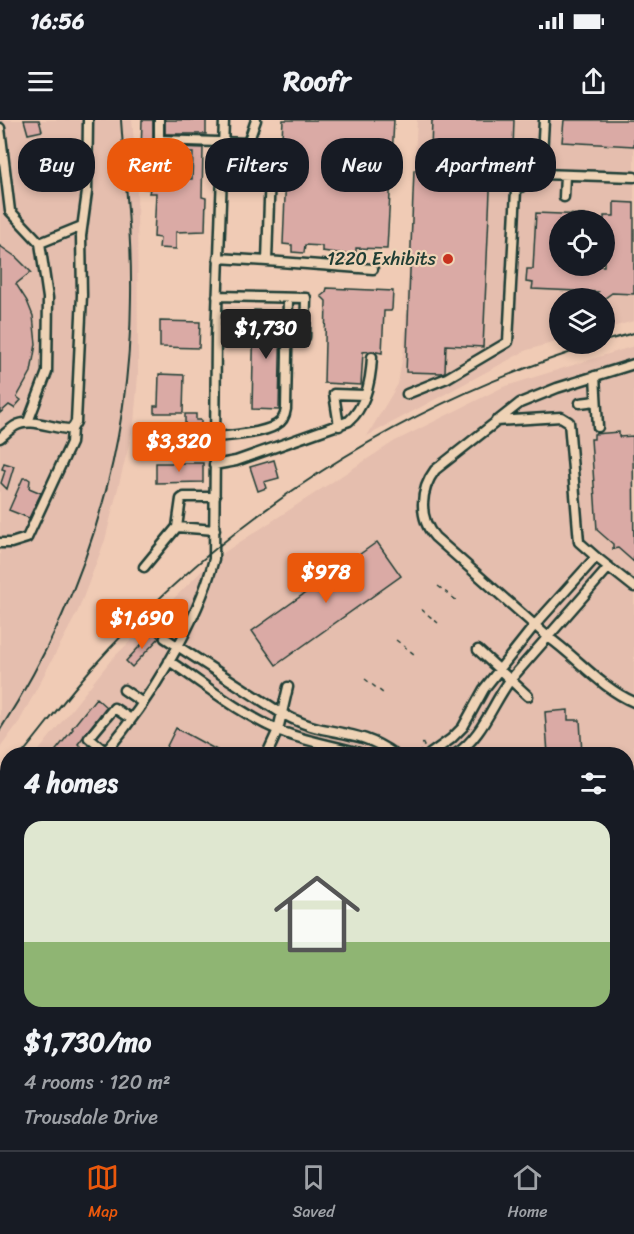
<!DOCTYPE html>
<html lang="en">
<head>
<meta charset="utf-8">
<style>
	:root { --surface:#171b24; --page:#242831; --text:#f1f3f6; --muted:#9ea1a6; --line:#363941; --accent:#ea580c }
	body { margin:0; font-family:Sriracha,sans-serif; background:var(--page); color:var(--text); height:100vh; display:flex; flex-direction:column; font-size:22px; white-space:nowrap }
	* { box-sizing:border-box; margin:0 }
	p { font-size:20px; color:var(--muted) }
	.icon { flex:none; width:33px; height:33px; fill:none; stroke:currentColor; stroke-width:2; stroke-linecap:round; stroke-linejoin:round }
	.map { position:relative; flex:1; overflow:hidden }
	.side { position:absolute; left:0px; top:627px; width:634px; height:404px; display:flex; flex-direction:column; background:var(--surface); border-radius:24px 24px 0 0; box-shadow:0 3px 9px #0003 }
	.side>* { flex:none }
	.guide { position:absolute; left:18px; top:18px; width:598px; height:54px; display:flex; gap:12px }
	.controls { position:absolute; left:549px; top:90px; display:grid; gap:12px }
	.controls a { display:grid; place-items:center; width:66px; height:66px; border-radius:50%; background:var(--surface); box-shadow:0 3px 9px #0003; font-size:30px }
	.price { position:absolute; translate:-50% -51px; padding:0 14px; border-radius:6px; background:var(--accent); color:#fff; font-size:20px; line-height:39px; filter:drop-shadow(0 2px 3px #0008) }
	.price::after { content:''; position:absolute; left:50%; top:36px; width:18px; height:14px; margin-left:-9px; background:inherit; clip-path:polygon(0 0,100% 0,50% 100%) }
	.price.selected { background:#222; color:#fff }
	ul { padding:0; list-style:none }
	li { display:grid; align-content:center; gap:12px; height:318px; padding:0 24px }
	li span { display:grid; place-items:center; height:186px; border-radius:18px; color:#555 }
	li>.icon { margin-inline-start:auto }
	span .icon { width:108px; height:108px; fill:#fffc; stroke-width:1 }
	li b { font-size:26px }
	h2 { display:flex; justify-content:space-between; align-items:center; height:72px; padding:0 24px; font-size:26px }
	.tag { padding:0 21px; border-radius:24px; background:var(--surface); box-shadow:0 3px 9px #0003; font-size:21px; line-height:54px }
	.tag.selected { background:var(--accent); color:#fff }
	.status { display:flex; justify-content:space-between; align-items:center; height:42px; padding:0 30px; background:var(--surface); direction:ltr }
	.status svg { height:16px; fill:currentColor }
	header { display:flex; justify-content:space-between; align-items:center; height:78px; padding:0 24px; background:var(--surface); font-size:27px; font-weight:800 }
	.menu { display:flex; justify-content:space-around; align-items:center; height:84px; border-top:2px solid var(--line); background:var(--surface); font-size:16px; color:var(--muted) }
	.menu a { display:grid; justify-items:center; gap:3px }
	.menu .selected { color:var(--accent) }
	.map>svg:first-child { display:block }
	.built { fill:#e5beae; fill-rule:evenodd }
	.green { fill:#d7e396; stroke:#7b9065; stroke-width:1.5 }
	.building { fill:#daaaa5; stroke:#1f3d34; stroke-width:1.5 }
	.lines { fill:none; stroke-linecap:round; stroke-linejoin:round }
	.minor-casing { stroke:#1f3d34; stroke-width:13 }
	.path { stroke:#1f3d34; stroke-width:1.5; stroke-dasharray:4.5 4.5; stroke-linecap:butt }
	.minor { stroke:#efd3b6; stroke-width:8 }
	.rail { stroke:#1f3d34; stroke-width:2 }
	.poi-dot { fill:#c8321e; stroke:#efd3b6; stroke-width:2 }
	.labels { text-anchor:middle; stroke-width:4.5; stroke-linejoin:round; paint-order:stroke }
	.poi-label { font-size:18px; fill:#1f3d34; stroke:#efd3b6; text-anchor:end }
</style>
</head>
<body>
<div class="status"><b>16:56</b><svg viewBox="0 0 49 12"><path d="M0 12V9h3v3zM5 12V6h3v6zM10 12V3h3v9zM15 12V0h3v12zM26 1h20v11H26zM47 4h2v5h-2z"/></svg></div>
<header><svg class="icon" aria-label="menu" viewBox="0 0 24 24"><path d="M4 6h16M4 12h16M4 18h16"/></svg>Roofr<svg class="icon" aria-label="share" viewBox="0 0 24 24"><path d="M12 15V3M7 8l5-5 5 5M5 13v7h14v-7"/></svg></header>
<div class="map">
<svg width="634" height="1030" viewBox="0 0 634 1030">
	<rect width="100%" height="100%" fill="#f0cbb5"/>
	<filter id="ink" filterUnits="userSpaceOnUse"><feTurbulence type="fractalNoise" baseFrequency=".0167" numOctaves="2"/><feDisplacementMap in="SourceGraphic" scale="12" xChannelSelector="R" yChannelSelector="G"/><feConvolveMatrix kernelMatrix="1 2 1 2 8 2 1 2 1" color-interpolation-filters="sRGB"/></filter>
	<g filter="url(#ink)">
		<!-- built -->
		<path class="built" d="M0 0H132L137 55 138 255 134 304 105 420 78 491 19 602 0 628Z
			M417 0H634V201L605 209 604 178H560L559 221 527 230 367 316 398 264 404 228ZM560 100H604V146H560Z
			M634 226V698H627V634H36L111 540 214 439 395 321 503 267Z
			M7 671 8 1023H603V1030H0V681Z"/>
		<!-- green -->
		<path class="green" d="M627 698H634V1030H603V1023H627Z"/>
		<!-- building -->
		<path class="building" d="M24 0H39L42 11 28 14Z
			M142 0H153V20L155 25 154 58 192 59 193 33H177V27L203 28 202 77 206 78 205 111 176 112V129L159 128 160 118 154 117 156 73H149L150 69 140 68Z
			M165 0H206V14H165Z
			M283 0H394L387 129 356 128V133L346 134 322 131V126L305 125 304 133 292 132V125L283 124 286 53H280Z
			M432 0H514L513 29H499L498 49H491L483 227 446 225 445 252 441 253 406 252 414 50 442 52V30H431Z
			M564 0H634V26L562 22Z
			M614 82 634 83V174L612 173 605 178H590L598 172 532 169 533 163 526 162 527 149H533L536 93 585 95V100H560V146H604V96H614Z
			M0 126 16 137 31 152 16 164 27 181 33 196 36 224 31 252 17 277 21 280 14 288 9 285 0 293Z
			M327 168 393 171 392 189 391 191H384L382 233 372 231 363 232 361 265 324 263 326 181 321 176 326 172Z
			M254 190 281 191 279 290 252 289Z
			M160 201 200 202 199 228 160 227Z
			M159 254 184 255 183 293H154V286H158Z
			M185 294H196V300H201V315H185Z
			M619 312V317L633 316 634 442 618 428 613 429V424L597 410 591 319H594V314Z
			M274 340 279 358 264 362 266 368 258 371 250 347Z
			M4 343 14 346 7 369 1 363 4 354 5 350 2 349Z
			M156 343H203V362L156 363Z
			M23 358H27L30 360 29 368 41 373 29 398 9 390Z
			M377 422 401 456 276 545 252 511Z
			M153 512 159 518 132 547 126 541Z
			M96 578 106 587 78 624 84 630 81 634H53L73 609 72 608Z
			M568 590V600H580L582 634H548L545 592Z
			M176 608 224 634H163Z
			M8 844V876L0 872V857Z
			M15 1023H66L59 1030H15Z
			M106 1023H158L159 1030H106Z
			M269 1023H299V1030H269Z
			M314 1023H451L444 1030H322Z
			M482 1023H541V1030H489Z"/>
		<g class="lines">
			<defs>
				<path id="minor" d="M159 0V20L248 23 245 50 270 51 267 141 218 138
					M544 0 541 54 634 57
					M0 8 10 91 40 123 48 178 47 252 28 302
					M248 23 256 0
					M564 77 565 55
					M40 123 82 106
					M267 141 373 149
					M217 176 306 178 305 217
					M634 244 557 268 520 283 435 350C420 370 418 398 435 417L548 517C577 537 601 568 634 582
					M595 256 598 307
					M407 274 447 258 508 222 516 70 541 54
					M580 283 596 281
					M496 301 561 297 569 302 579 422 596 437 634 467
					M339 306 334 274 365 275
					M214 317C229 316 264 313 276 305 282 302 285 296 286 289L288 178
					M0 318C5 314 10 309 15 306 31 296 54 310 72 309L76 302 82 175 81 116 87 72 88 0
					M214 345 236 341 349 301C366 286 371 259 372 237
					M177 407 215 410
					M0 423H11L27 418 71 323 72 309
					M144 447 177 407 181 379 184 377H215
					M165 518 281 593C294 600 307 606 322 609 351 615 369 616 394 634
					M478 530 528 576
					M169 541C204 564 239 593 278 610 305 622 334 625 362 634
					M124 570 143 583
					M106 632 89 618 114 588 131 599
					M104 634C148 582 197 505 214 439L216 218 224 0
					M267 634 278 610 288 567
					M430 634 451 619 463 607 484 569 534 506 596 437
					M456 634C483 616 492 584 511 559L609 447
					M627 723 634 722
					M2 733 8 738
					M0 767 8 757
					M0 817 8 807
					M0 950H8
					M0 974 8 973
					M627 993 634 995
					M305 1023V1030
					M616 1023V1030
					M96 1030V1023
					M457 1030 461 1023"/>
			</defs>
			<!-- minor casing -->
			<use href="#minor" class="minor-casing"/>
			<!-- path -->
			<path class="path" d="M438 466 456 480
				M421 489 438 503
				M396 520 414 534
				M365 559 383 573
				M418 634 424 626 421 620"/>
			<!-- minor -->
			<use href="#minor" class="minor"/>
			<!-- rail -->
			<path class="rail" d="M604 221 634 213
				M0 610C84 479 130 333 131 177 132 118 125 59 121 0
				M22 634C45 606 67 576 91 549 227 396 401 283 597 224
				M0 662 8 653"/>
		</g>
	</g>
	<!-- markers -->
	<circle class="poi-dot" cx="448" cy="139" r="6"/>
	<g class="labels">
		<!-- poi labels -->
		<g class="poi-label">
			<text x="436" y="145">1220 Exhibits</text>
		</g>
	</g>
</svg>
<div class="controls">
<a><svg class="icon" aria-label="locate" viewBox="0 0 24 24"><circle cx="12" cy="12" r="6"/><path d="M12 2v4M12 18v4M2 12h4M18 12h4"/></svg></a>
<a><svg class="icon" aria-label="layers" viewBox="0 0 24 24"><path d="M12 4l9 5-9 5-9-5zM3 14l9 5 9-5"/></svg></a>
</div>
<b class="price selected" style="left:266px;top:240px">$1,730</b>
<b class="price" style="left:179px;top:353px">$3,320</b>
<b class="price" style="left:326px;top:484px">$978</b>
<b class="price" style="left:142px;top:530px">$1,690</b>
<div class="guide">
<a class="tag">Buy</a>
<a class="tag selected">Rent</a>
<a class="tag">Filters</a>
<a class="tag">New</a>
<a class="tag">Apartment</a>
</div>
<section class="side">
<h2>4 homes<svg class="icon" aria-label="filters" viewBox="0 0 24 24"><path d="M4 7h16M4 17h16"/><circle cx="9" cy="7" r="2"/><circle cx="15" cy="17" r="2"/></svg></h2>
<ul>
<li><span style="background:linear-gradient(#dfe7d0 65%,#8fb573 0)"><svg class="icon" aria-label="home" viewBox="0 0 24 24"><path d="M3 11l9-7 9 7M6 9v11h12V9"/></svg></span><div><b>$1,730/mo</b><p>4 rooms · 120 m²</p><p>Trousdale Drive</p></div></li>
</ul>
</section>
</div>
<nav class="menu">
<a class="selected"><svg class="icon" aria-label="map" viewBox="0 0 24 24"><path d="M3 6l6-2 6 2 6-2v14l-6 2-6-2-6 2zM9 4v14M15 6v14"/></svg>Map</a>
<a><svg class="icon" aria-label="saved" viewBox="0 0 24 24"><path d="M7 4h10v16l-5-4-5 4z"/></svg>Saved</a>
<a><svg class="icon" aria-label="home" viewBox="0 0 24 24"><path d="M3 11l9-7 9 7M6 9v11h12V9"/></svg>Home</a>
</nav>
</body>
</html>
